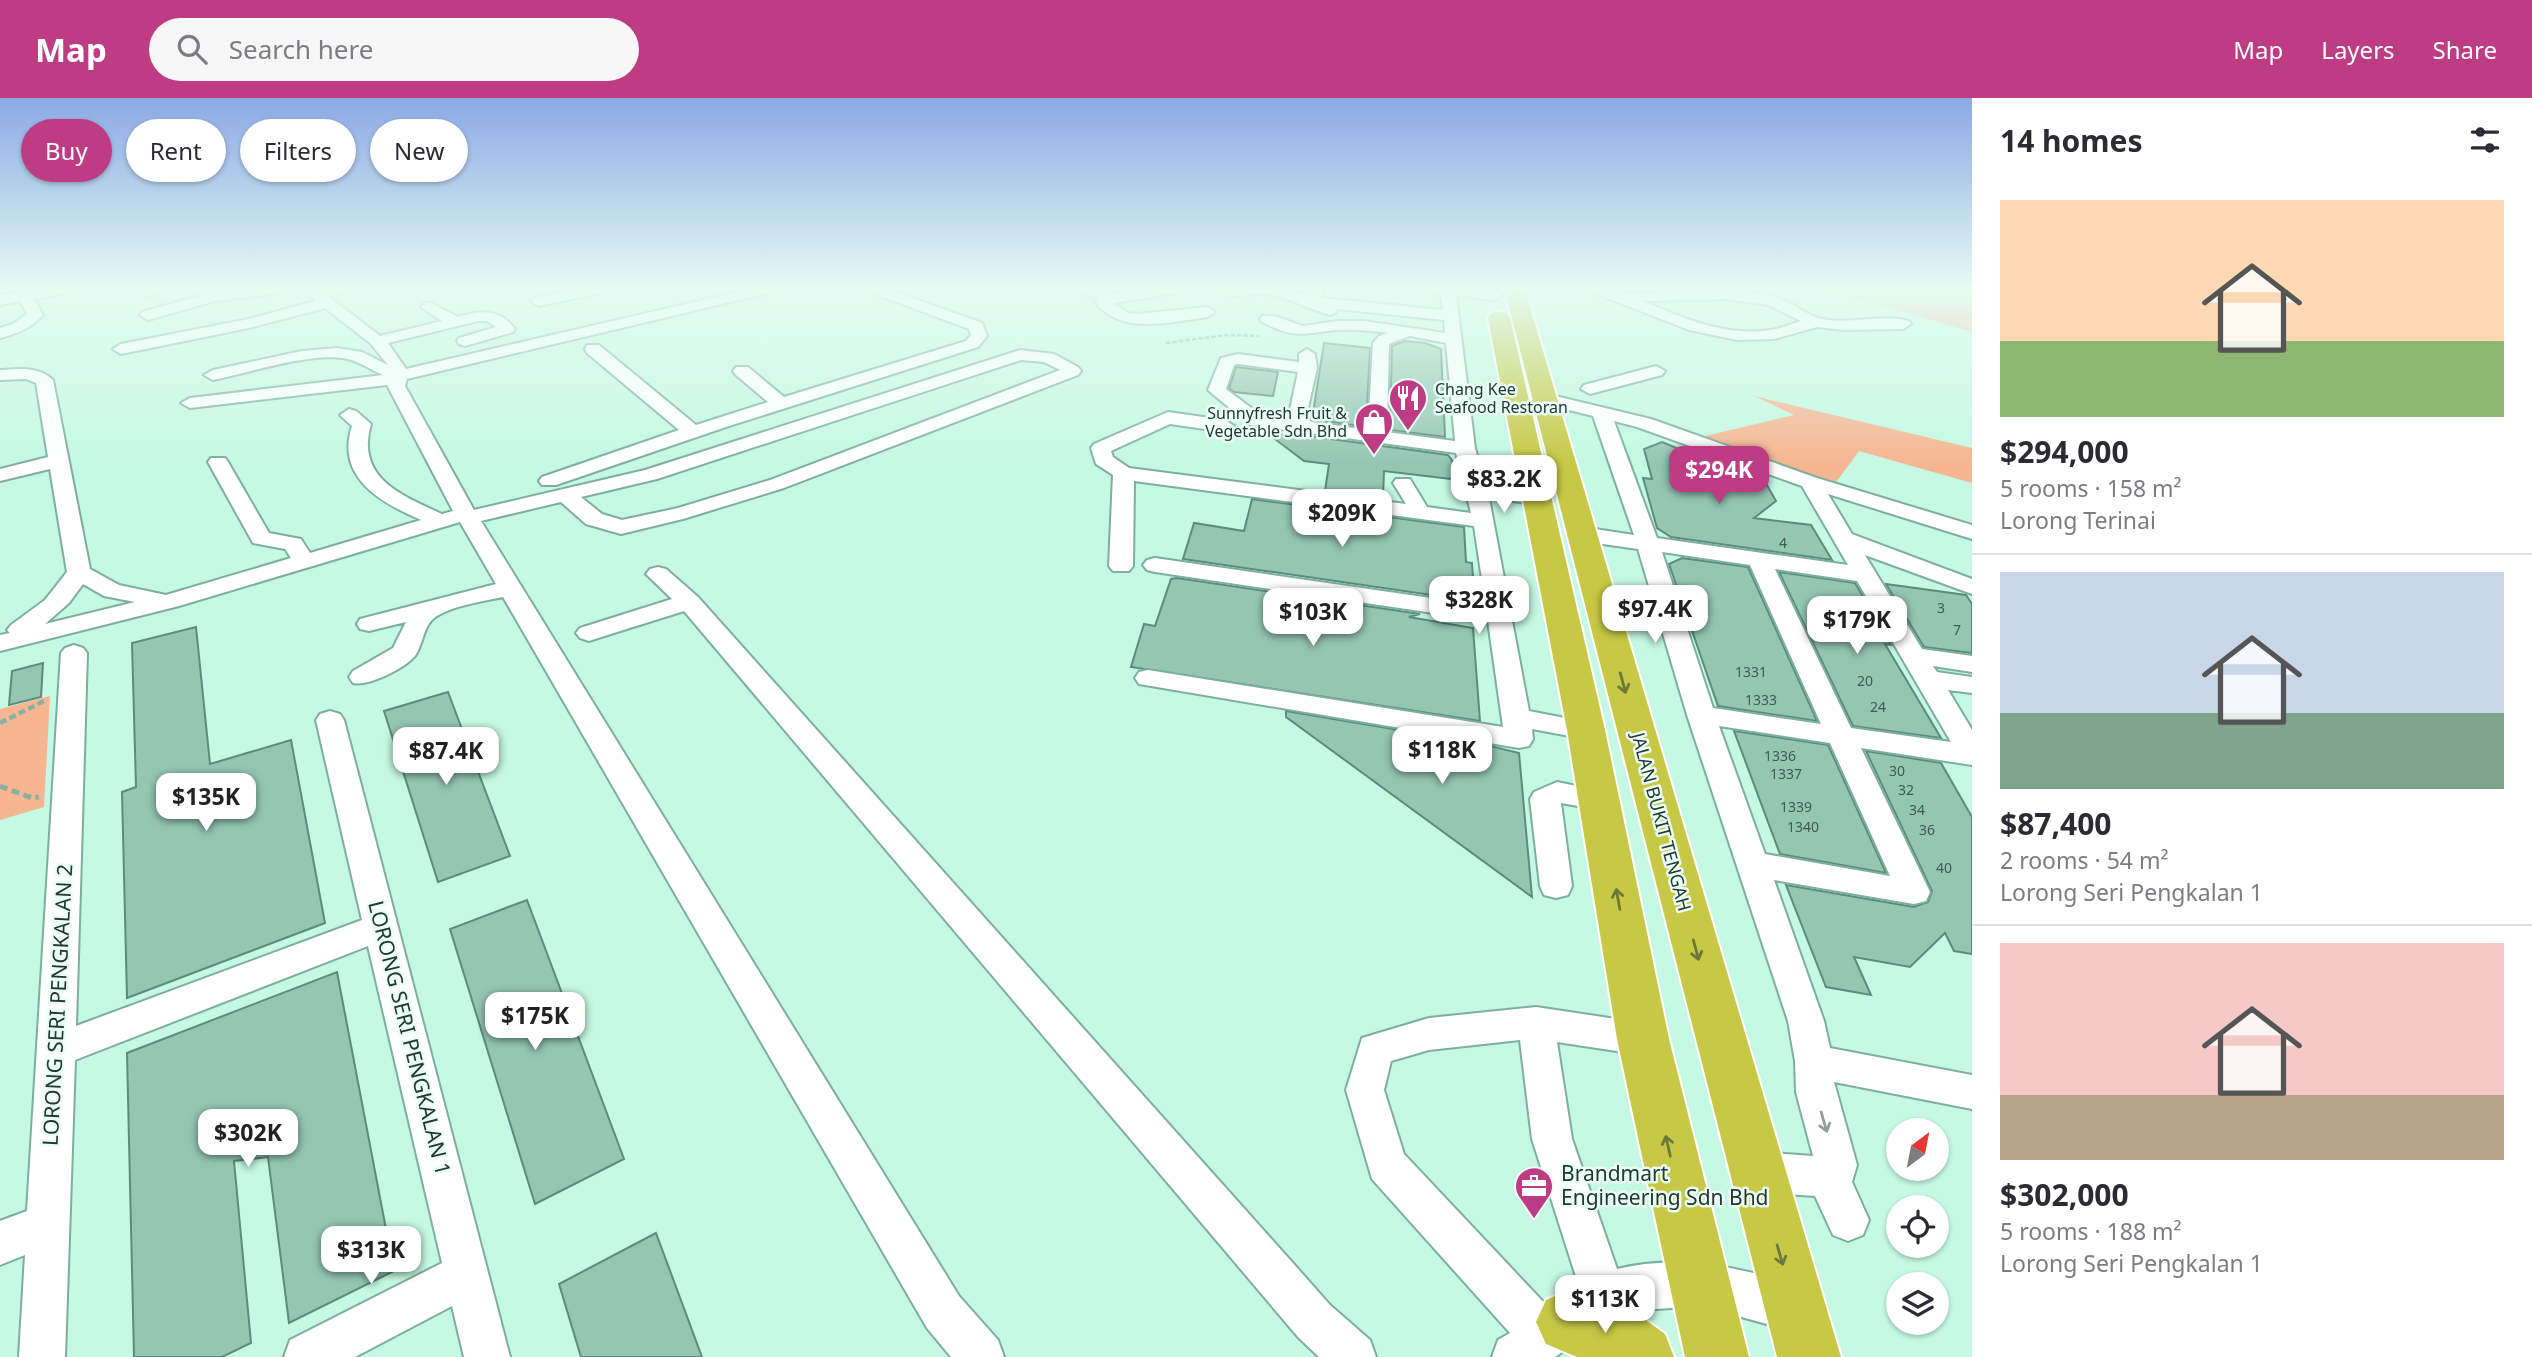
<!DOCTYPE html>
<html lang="en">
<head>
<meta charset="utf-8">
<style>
	:root { --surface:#fff; --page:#f7f7f7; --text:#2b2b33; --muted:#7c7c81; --line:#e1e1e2; --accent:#be3c84 }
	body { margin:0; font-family:"Noto Sans",sans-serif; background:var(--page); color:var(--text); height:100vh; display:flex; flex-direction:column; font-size:26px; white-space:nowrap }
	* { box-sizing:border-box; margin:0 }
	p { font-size:23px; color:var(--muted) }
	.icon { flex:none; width:38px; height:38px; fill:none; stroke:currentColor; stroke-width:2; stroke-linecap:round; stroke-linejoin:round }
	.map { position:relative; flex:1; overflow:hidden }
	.panel { display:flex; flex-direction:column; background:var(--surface); width:560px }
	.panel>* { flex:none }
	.banner { position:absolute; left:21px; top:21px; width:665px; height:63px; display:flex; gap:14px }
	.needle { width:46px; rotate:32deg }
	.controls { position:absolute; left:1886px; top:1020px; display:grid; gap:14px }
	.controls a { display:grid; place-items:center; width:63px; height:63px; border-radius:50%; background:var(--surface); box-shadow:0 2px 5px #0004; font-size:35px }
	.price { position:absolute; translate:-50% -60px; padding:0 16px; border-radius:14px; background:#fff; color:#222; font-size:23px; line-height:46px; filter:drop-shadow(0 2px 4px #0008) }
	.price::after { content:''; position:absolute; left:50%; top:42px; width:21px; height:16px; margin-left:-10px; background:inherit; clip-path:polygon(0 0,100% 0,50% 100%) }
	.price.on { background:var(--accent); color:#fff }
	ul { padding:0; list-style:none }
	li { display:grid; align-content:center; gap:14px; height:371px; padding:0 28px }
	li+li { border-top:2px solid var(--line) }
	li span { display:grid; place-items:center; height:217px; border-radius:0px; color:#555 }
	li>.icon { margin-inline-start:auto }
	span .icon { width:126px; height:126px; fill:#fffc; stroke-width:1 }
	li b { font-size:30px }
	h2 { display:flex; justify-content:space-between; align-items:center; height:84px; padding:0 28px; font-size:30px }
	.tag { padding:0 24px; border-radius:32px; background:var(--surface); box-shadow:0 2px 5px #0004; font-size:24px; line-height:63px }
	.tag.on { background:var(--accent); color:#fff }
	header { display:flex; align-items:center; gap:42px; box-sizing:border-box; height:98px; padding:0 35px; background:var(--accent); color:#fff }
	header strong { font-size:33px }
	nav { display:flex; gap:38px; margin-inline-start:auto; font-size:24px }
	.search { width:490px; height:63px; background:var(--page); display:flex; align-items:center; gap:18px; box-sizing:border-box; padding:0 24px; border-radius:38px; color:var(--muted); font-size:26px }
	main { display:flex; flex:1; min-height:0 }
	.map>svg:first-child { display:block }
	.green { fill:#f6b692 }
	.building { fill:#95c6b4; stroke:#5c8c7b; stroke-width:2 }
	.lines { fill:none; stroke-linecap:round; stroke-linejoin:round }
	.minor-casing { stroke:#7eaf9e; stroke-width:4 }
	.highway-casing { stroke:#fff; stroke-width:4 }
	.path-far2 { stroke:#8ab1a2; stroke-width:2.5; stroke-dasharray:4.5 2; stroke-linecap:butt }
	.path-far1 { stroke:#8ab1a2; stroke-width:4.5; stroke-dasharray:7 3.5; stroke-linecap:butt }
	.path { stroke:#8ab1a2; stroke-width:5; stroke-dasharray:8 4.5; stroke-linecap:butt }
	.minor { fill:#fff; fill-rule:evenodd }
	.highway { fill:#c7c946; fill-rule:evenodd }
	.oneway { stroke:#6d793a }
	.oneway2 { stroke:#929c98 }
	.labels { text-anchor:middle; stroke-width:5; stroke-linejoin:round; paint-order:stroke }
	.number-label { font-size:14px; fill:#405c52 }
	.far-poi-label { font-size:16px; fill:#243831; stroke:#eafef6; text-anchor:start }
	.street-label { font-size:18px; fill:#243831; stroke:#eafef6 }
	.near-street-label { font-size:21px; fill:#243831; stroke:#eafef6 }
	.near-poi-label { font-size:21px; fill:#243831; stroke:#eafef6; text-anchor:start }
</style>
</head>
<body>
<header>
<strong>Map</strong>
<div class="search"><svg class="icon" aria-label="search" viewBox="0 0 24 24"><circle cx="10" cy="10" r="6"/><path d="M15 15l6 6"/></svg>Search here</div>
<nav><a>Map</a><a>Layers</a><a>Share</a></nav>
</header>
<main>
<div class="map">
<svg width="1972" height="1259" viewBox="0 0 1972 1259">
	<rect width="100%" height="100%" fill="#c5f8e5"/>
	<!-- green -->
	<path class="green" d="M1817 189H1972V234Z
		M1754 298 1972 350V385L1859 353 1834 387 1697 340 1794 317Z
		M50 598 44 709 0 722V611Z"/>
	<!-- building -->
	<path class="building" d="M1405 243 1425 245 1441 251 1445 339 1390 332 1392 248Z
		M1324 245 1370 250 1366 329 1312 321Z
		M1236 269 1278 274 1273 298 1234 294 1229 290Z
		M1267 335 1309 340V338L1448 357 1456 368 1460 382 1384 373 1383 400 1325 393 1329 366 1304 363Z
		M1662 344 1708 363 1710 369 1745 374 1764 382 1776 403 1754 420 1811 427 1832 462 1671 439 1657 430 1643 380 1652 381 1644 351Z
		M1252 401 1464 429 1466 464 1472 465 1474 495 1459 501 1183 461 1194 425 1244 433Z
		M1682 460 1748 469 1817 623 1718 608 1669 466Z
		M1779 474 1855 485 1891 547 1885 546 1941 640 1853 628Z
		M1177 480 1420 516 1409 519 1473 530 1480 623 1131 569 1144 526 1155 528 1171 481Z
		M1886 486 1966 497 1972 506V555L1924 549Z
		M196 529 210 666 291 642 325 825 127 900 122 694 136 689 132 545Z
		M43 565 41 599 9 607 12 573Z
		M448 594 510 758 438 784 384 613Z
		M1286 613 1482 646 1519 655 1532 799 1286 619Z
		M1734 633 1828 647 1886 775 1780 756Z
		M1866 653 1941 665 1972 719V856L1954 853 1945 835 1910 869 1854 859 1871 897 1826 889 1786 787 1914 809 1928 804 1932 793Z
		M527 802 624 1061 535 1106 450 831Z
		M337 874 394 1173 289 1225 268 1059 234 1063 251 1245 222 1259H134L127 955Z
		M656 1135 702 1259H581L559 1186Z"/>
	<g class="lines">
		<defs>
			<path id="minor" d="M49 189H81L74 193 34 201 43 217C31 230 17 236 0 240V230L13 226 27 216 20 203 0 207V197Z
				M142 189H156L158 194 151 198 146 197Z
				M262 189H353L351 192 328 198 380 238 442 223 421 209 424 206 429 204 458 219C481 212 499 210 515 231L513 234 465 248 459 246 457 243 459 240 496 229 487 223H478L388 245 406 271 759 189H784L777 193 407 281 405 288 474 412 645 372 1020 252 1054 256 1078 269 1081 273 1078 277 784 390 683 421 621 436 586 426 561 404 481 423 959 1198 998 1242 1004 1259H951L927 1230 503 499C485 503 443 509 431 523 423 532 422 548 415 558 405 570 368 589 353 585L349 579 353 573 393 550 406 524 369 533 360 531 357 526 360 521 496 486 460 424 179 508 0 553V537L10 535 7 532 11 527 45 502 67 474 50 371 0 383V371L48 359 36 285 26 281 0 282V272C18 271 39 268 53 282L90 471 119 487 166 497 291 460 285 451 253 445 208 364 211 360H225L228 364 269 435 301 441 310 455 421 422C382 405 335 380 352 328L340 317 349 311 356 313 371 326C355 381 403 398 442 416L453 413 387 287 190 310 181 305 190 300 383 277C371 272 360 264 348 261 313 253 249 275 213 282L204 277 213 272 302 253 337 250 362 254 388 267 370 245 325 210 249 230 121 256 113 251 121 246 249 221 315 203 303 192 215 203 148 222 140 217 142 214 214 194ZM1021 262 1044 264 1060 272 770 382 678 410 622 422 602 416 581 399 657 381ZM83 486 104 498 135 504 45 526 69 505Z
				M587 189H616L609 193 539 208 531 203 534 200Z
				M862 189H882L982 225 987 238 978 249 726 329 556 387H542L539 383 542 379 679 332 587 255 585 251 587 247H599L696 327 768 304 736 277 733 273 736 269H748L784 299 966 243 971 237 969 231 864 192Z
				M1070 189H1092L1114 195 1165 189H1195L1188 193 1113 205 1128 215 1137 216 1207 209 1215 214 1207 219C1170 224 1122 238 1095 204L1099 200 1072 192Z
				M1233 189H1277L1308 197 1310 189H1324L1322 200 1443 212 1441 196 1417 192 1415 189H1461L1499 194 1502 197 1494 202 1456 197 1475 350 1485 387 1537 394 1544 396 1548 400 1544 404 1537 406 1489 400 1529 613 1596 626 1600 632 1596 638 1586 641 1532 631 1533 641 1529 648 1519 650 1139 586 1135 580 1139 574 1148 572 1503 629 1488 523 1155 474 1147 472 1143 467 1147 462 1155 460 1486 508 1474 428 1134 383 1133 468 1129 473H1113L1109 468 1113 377 1096 366 1091 350 1094 346 1168 314 1225 322 1234 328 1225 334 1170 326 1111 353 1113 359 1129 370 1406 406 1393 385 1396 381H1410L1427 409 1471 415 1456 355 1250 327 1208 292 1221 260 1238 256 1299 264V256L1307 251 1315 256 1317 270 1306 319 1312 324 1368 332 1373 245 1379 238 1388 235C1372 233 1355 231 1338 232 1302 235 1297 242 1262 224L1260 221 1262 218H1274L1303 228 1338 223H1364L1445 235 1444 222 1337 211 1335 215 1330 217C1305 210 1286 197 1259 196 1247 195 1230 202 1222 194ZM1410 238 1446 245 1455 343 1387 334 1389 246ZM1238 266 1298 274 1288 321 1262 318 1226 291 1234 267Z
				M1585 189C1591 189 1599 188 1606 189 1613 190 1619 195 1626 195 1676 196 1726 186 1775 199 1791 204 1806 216 1818 220 1848 228 1879 215 1909 223L1911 226 1903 231 1844 232 1817 229 1774 241 1737 242 1689 232 1587 192ZM1725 201 1768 207 1801 223C1791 226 1780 231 1770 232 1726 239 1683 220 1643 203Z
				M1656 268 1665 273 1662 277 1590 296 1581 291 1584 287Z
				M1547 296 1651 321 1817 380 1972 427V441L1828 396 1852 436 1972 481V496L1865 457 1922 551 1972 558V574L1933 568 1937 574 1972 579V595L1948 592 1972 632V667L1861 650 1930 794 1926 803 1914 806 1774 782 1824 923 1830 950 1972 977V1011L1834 984 1857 1067 1852 1084 1869 1122 1863 1137 1848 1143 1833 1137 1815 1098 1757 1094 1742 1088 1736 1074 1742 1060 1757 1054 1813 1058 1796 994 1795 963 1788 923 1687 617 1638 451 1582 443 1574 441 1571 436 1574 431 1582 429 1634 437 1593 318 1541 305 1538 301 1541 297ZM1614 323 1637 329 1802 388 1848 467 1657 440ZM1662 454 1750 467 1821 626 1713 610ZM1775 471 1857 483 1951 644 1851 630ZM1719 628 1830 645 1890 778 1765 756Z
				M658 469 666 471 698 499 1291 1163 1330 1207 1370 1242 1376 1259H1319L1298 1239 684 513 598 540 589 543 580 540 576 535 580 530 672 501 646 476 650 471Z
				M74 547 83 550 87 555 76 928 362 822 316 622 320 616 330 613 340 616 344 622 510 1259H464L452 1208 355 1259H284L290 1242 442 1165 368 848 75 962 65 1259H19L25 1157 0 1167V1123L27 1113 61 555 65 550Z
				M1557 684 1611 695 1615 702 1611 709 1600 712 1561 705 1572 788 1568 797 1556 800 1544 797 1540 788 1530 701 1534 694Z
				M1536 909 1643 925 1656 930 1662 941 1656 952 1643 957 1557 944 1572 1041 1617 1171C1681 1155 1753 1170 1812 1195L1819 1211 1812 1227 1796 1234 1701 1208 1627 1213 1615 1217 1555 1259H1492L1498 1242 1510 1235 1372 1081 1346 992 1362 940 1429 920ZM1520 942 1532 1041 1579 1188 1548 1209 1404 1056 1384 992 1391 963 1429 952Z"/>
			<path id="highway" d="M1504 189H1524L1841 1259H1777Z
				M1499 214 1507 215 1510 220 1605 632 1669 941 1749 1259H1685L1617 941 1567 632 1488 220 1491 215Z
				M1568 1192 1646 1222 1665 1236 1674 1259H1577L1546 1246 1536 1224 1546 1202Z"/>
		</defs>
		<!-- minor casing -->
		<use href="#minor" class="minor-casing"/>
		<!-- highway casing -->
		<use href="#highway" class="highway-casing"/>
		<!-- path-far2 -->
		<path class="path-far2" d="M1166 245 1226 237 1259 238"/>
		<!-- path-far1 -->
		<path class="path-far1" d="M0 625 46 602"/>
		<!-- path -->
		<path class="path" d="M0 688 32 700 39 699"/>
		<!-- minor -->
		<use href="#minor" class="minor"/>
		<!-- highway -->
		<use href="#highway" class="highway"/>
	</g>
	<!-- one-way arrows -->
	<defs><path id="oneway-shaft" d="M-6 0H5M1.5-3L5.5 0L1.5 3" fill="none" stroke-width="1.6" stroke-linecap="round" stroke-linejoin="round" transform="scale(1.75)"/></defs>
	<g class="oneway">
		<use href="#oneway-shaft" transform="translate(1623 585) rotate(75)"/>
		<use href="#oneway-shaft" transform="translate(1618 801) rotate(-100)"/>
		<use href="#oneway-shaft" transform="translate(1696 852) rotate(75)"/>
		<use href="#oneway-shaft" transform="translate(1668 1048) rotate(-103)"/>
		<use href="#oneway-shaft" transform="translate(1780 1157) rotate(74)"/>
	</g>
	<use class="oneway2" href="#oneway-shaft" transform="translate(1824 1024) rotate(74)"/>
	<!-- sky -->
	<linearGradient id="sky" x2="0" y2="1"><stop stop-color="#8ca9e5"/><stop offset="0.52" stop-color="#e5fcf3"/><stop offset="1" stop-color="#e5fcf3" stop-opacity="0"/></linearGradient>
	<rect width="1972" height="365" fill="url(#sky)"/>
	<!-- icons -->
	<defs>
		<symbol id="restaurant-pin" viewBox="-11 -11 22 30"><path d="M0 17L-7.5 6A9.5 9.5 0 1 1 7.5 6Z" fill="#be3c84" stroke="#eafef6"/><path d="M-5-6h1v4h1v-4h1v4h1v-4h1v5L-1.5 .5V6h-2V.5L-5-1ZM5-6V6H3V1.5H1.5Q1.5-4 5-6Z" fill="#fff"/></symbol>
		<symbol id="shop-pin" viewBox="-11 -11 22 30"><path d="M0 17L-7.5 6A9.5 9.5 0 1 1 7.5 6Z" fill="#be3c84" stroke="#eafef6"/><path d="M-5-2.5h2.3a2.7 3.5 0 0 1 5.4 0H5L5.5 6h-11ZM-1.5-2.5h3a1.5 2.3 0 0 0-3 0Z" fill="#fff"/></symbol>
		<symbol id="office-pin" viewBox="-11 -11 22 30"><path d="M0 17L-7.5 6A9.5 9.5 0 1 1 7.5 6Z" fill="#be3c84" stroke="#eafef6"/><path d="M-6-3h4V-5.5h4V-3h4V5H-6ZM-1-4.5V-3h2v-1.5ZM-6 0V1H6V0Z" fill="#fff"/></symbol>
	</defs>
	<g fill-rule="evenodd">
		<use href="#restaurant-pin" x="1386" y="278" width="44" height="60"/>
		<use href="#shop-pin" x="1352" y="302" width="44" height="60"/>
		<use href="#office-pin" x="1512" y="1066" width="44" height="60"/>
	</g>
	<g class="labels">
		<!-- number labels -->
		<g class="number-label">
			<text x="1783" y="450">4</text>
			<text x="1941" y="515">3</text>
			<text x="1957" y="537">7</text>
			<text x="1751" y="579">1331</text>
			<text x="1865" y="588">20</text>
			<text x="1761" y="607">1333</text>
			<text x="1878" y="614">24</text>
			<text x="1780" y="663">1336</text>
			<text x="1897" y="678">30</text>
			<text x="1786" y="681">1337</text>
			<text x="1906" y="697">32</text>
			<text x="1796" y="714">1339</text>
			<text x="1917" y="717">34</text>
			<text x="1803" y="734">1340</text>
			<text x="1927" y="737">36</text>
			<text x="1944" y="775">40</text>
		</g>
		<!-- far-poi labels -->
		<g class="far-poi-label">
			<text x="1435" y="297">Chang Kee<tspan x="1435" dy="18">Seafood Restoran</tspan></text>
			<text x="1347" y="321" text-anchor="end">Sunnyfresh Fruit &amp;<tspan x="1347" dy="18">Vegetable Sdn Bhd</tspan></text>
		</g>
		<!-- street labels -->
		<g class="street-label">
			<text transform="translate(1661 724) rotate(75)" y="6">JALAN BUKIT TENGAH</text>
		</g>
		<!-- near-street labels -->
		<g class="near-street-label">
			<text transform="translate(58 907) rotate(-87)" y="7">LORONG SERI PENGKALAN 2</text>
			<text transform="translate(409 940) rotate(76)" y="7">LORONG SERI PENGKALAN 1</text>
		</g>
		<!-- near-poi labels -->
		<g class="near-poi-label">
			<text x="1561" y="1083">Brandmart<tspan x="1561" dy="24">Engineering Sdn Bhd</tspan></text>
		</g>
	</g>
</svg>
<div class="controls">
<a><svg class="needle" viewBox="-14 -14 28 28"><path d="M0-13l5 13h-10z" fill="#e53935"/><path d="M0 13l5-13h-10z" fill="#7c7c81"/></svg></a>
<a><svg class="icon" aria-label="locate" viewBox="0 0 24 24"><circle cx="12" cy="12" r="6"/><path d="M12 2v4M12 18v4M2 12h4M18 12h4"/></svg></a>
<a><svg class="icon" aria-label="layers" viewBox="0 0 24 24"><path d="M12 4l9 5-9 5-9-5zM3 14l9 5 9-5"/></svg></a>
</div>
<b class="price on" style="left:1719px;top:408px">$294K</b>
<b class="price" style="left:1504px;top:417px">$83.2K</b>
<b class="price" style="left:1342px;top:451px">$209K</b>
<b class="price" style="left:1479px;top:538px">$328K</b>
<b class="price" style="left:1655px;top:547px">$97.4K</b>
<b class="price" style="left:1313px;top:550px">$103K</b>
<b class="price" style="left:1857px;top:558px">$179K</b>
<b class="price" style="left:1442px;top:688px">$118K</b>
<b class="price" style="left:446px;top:689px">$87.4K</b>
<b class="price" style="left:206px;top:735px">$135K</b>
<b class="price" style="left:535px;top:954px">$175K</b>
<b class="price" style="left:248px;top:1071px">$302K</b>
<b class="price" style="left:371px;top:1188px">$313K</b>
<b class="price" style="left:1605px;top:1237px">$113K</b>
<div class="banner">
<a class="tag on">Buy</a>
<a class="tag">Rent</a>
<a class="tag">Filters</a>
<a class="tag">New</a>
</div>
</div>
<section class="panel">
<h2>14 homes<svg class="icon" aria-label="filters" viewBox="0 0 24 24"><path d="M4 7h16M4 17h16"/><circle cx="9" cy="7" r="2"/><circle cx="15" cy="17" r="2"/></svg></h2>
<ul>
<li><span style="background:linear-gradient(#ffd9b3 65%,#8fb573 0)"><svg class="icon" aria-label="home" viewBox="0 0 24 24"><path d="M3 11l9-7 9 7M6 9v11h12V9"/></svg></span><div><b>$294,000</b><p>5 rooms · 158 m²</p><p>Lorong Terinai</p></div></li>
<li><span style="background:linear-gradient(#c9d6e8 65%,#7fa58c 0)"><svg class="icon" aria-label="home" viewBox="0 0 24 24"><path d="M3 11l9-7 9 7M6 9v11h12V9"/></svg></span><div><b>$87,400</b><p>2 rooms · 54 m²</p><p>Lorong Seri Pengkalan 1</p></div></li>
<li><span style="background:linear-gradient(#f6c9c9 70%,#b9a48a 0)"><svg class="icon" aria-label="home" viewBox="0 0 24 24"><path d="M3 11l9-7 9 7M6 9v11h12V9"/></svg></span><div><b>$302,000</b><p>5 rooms · 188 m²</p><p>Lorong Seri Pengkalan 1</p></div></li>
</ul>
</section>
</main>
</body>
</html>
